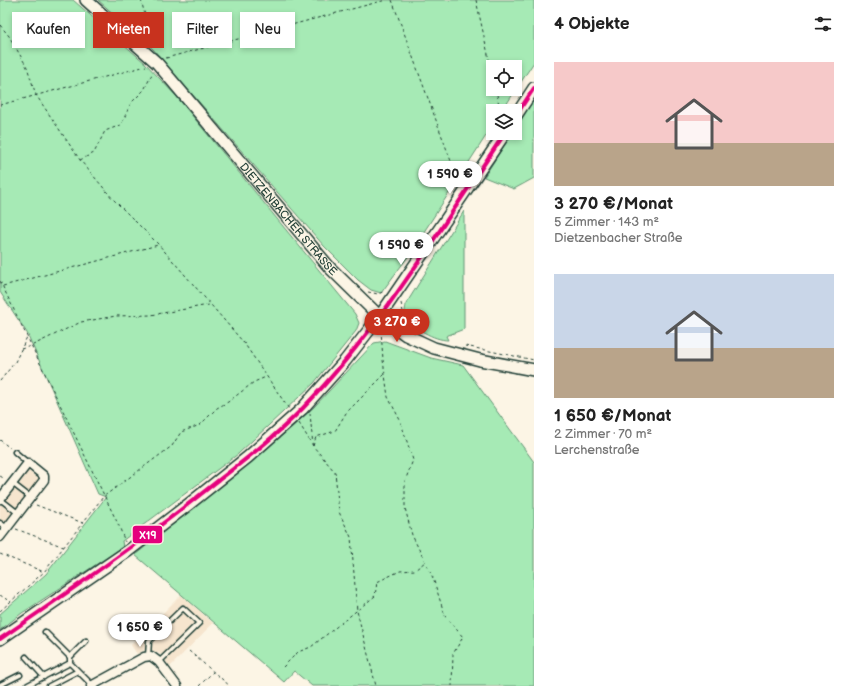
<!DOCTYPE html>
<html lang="de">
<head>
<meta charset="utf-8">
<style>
	:root { --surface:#fff; --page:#f6f6f6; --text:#222; --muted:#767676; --accent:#c8321e }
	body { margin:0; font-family:"Balsamiq Sans",sans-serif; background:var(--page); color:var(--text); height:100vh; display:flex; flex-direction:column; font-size:15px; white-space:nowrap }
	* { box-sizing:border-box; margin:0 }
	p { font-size:13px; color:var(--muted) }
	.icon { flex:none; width:22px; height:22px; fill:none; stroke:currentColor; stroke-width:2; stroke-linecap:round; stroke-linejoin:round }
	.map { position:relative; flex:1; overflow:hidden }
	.panel { display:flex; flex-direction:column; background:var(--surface); width:320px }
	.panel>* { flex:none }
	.banner { position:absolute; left:12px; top:12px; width:380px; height:36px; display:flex; gap:8px }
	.controls { position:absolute; left:486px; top:60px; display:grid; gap:8px }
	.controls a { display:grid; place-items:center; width:36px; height:36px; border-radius:0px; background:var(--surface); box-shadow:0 2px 6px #0003; font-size:20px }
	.price { position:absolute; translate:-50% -34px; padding:0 9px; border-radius:14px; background:#fff; color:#222; font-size:13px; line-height:26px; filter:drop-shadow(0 1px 2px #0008) }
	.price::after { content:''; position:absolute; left:50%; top:24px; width:12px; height:9px; margin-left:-6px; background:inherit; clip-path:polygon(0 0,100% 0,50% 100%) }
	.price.current { background:var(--accent); color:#fff }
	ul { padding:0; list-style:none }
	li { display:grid; align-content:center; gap:8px; height:212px; padding:0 20px }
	li span { display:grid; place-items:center; height:124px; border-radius:0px; color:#555 }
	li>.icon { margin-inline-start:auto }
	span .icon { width:72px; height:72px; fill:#fffc; stroke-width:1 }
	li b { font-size:17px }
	h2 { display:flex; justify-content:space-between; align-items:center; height:48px; padding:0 20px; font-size:17px }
	.pill { padding:0 14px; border-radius:0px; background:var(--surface); box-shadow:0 2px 6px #0003; font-size:14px; line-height:36px }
	.pill.current { background:var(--accent); color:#fff }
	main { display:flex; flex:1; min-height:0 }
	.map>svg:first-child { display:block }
	.built { fill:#f6e5ce }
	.green { fill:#a6eab5; stroke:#629474; fill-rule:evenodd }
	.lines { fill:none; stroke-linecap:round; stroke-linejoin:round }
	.service-casing { stroke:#1f3d34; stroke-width:7 }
	.minor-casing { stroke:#1f3d34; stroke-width:11 }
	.secondary-casing { stroke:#1f3d34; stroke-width:14 }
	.path { stroke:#1f3d34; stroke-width:1; stroke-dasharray:3 3; stroke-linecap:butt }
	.service { stroke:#fcf5e5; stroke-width:4 }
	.minor { stroke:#fcf5e5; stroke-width:8 }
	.secondary { stroke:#fcf5e5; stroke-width:11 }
	.bus-1-casing { stroke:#fcf5e5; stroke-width:7 }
	.bus-1 { stroke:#e5007d; stroke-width:4 }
	.labels { text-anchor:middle; stroke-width:3; stroke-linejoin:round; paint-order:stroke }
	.street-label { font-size:11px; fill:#1f3d34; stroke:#fcf5e5 }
	.line-badge { stroke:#fcf5e5; stroke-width:1.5 }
	.badge-label { font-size:11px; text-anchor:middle; font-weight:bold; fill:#fff }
</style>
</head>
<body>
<main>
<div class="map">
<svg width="534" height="686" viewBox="0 0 534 686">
	<rect width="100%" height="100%" fill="#fcf5e5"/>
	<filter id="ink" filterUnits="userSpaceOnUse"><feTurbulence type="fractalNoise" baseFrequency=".025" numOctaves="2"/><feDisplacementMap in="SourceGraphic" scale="8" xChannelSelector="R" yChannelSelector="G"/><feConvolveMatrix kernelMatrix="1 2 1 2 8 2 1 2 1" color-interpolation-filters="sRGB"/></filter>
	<g filter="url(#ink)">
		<!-- built -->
		<path class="built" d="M27 470 40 480 0 532V505Z
			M181 595 213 623 170 667 160 654 152 650H145L137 654 131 645Z"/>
		<!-- green -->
		<path class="green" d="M0 0H73L145 63 177 97 355 314 359 323 356 331 314 383 238 454 122 541 123 547 22 613 0 630V614L46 574 106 497 98 494 27 333 0 292Z
			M98 0H534V62L502 111H493V125L407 258 381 293 371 290 358 280 324 246 153 49ZM493 67H515V89H493Z
			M534 99V178L514 189 484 177 512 133H515V129Z
			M464 211V329L446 336 448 340C434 340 413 328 406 316 404 311 406 307 406 304Z
			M385 341 431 358 463 365 534 462V686H312L294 671 284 682 135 555 290 429 314 407 374 343Z"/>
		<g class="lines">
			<defs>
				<path id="service" d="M15 452 28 463
					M12 483 30 497
					M0 499 18 513
					M0 523 7 528
					M45 632 70 657
					M86 641 70 657V663L92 685
					M148 656 149 641 183 608 199 623 159 662
					M26 657 44 677
					M0 685 20 675
					M26 686 70 663
					M49 686 78 671"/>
				<path id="minor" d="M0 499 28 463 44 476V480L0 537
					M91 686 144 657 151 656 159 662 177 686"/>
				<g id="secondary">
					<path id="s1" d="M86 0 157 63 330 268 376 313 406 335 434 348 480 360 534 370"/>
					<path d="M515 117 534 88"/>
					<path d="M0 639 128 551 189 504 248 457 302 409 345 361 380 316 505 133"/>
				</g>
			</defs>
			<!-- service casing -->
			<use href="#service" class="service-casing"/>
			<!-- minor casing -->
			<use href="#minor" class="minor-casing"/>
			<!-- secondary casing -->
			<use href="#secondary" class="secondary-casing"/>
			<!-- path -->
			<path class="path" d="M141 0 150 34 149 44
				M392 0 459 183
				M476 0 493 77
				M0 25 9 36 27 67 36 95 80 160 113 199 159 245 244 343 289 409
				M166 58 386 0
				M496 89 500 111
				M0 105 146 66
				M80 160 94 153 105 131 121 125 131 103 144 90 153 72
				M0 281 119 526 125 542
				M3 286 158 245
				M368 292 378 294 385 291
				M401 303 404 316 421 331
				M381 330 383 360 388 397 400 420 413 460 405 481V508L412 535 433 578 445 616 463 637 453 654 452 686
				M465 346 534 360
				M21 349 31 346 81 322 116 316 151 315 209 305
				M0 381 15 362 27 337
				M310 413 313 446
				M299 423 313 446 335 472 339 512 351 537 357 611 376 686
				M0 440 10 448
				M313 446 316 437 335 431 346 413 385 374
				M0 476 5 479
				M36 505 83 523
				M16 529 64 547
				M0 554 44 572
				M0 595 9 601
				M0 611 44 572 103 497 172 446 181 432 200 425 217 408 228 402 254 382 266 377
				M189 651 230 686
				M283 667 298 652 311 647 375 596 377 582 400 571 415 570 425 562
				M199 686 213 672"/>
			<!-- service -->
			<use href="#service" class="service"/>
			<!-- minor -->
			<use href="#minor" class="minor"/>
			<!-- secondary -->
			<use href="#secondary" class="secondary"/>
			<defs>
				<path id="bus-1" d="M515 117 534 88
					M0 639C73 589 145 539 215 483 245 460 276 436 303 408 382 326 441 227 505 133"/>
			</defs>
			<!-- bus-1 casing -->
			<use href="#bus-1" class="bus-1-casing"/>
			<!-- bus-1 -->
			<use href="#bus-1" class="bus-1"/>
		</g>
	</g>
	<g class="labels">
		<!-- street labels -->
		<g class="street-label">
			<text dy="4" stroke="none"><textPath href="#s1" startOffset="299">DIETZENBACHER STRASSE</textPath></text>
		</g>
	</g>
	<rect class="line-badge" x="132" y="525" width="31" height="19" rx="4" fill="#e5007d"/>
	<g class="badge-label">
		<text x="148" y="539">X19</text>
	</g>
</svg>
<div class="controls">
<a><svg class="icon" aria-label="locate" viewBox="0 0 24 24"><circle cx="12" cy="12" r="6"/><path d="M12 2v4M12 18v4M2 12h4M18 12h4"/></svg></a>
<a><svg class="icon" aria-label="layers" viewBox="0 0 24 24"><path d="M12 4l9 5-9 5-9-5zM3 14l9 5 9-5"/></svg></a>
</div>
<b class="price" style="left:450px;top:195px">1 590 €</b>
<b class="price" style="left:401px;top:266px">1 590 €</b>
<b class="price current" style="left:397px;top:343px">3 270 €</b>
<b class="price" style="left:140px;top:648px">1 650 €</b>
<div class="banner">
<a class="pill">Kaufen</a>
<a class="pill current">Mieten</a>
<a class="pill">Filter</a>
<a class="pill">Neu</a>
</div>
</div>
<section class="panel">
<h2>4 Objekte<svg class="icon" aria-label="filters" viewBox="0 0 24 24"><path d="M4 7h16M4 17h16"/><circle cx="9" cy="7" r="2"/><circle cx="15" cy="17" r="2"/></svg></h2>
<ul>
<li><span style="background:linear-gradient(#f6c9c9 65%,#b9a48a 0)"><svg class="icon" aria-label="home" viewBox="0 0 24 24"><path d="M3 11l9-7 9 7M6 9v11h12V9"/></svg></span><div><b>3 270 €/Monat</b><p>5 Zimmer · 143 m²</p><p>Dietzenbacher Straße</p></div></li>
<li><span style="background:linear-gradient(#c9d6e8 60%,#b9a48a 0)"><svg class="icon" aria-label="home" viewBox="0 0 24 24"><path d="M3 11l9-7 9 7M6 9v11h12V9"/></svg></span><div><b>1 650 €/Monat</b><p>2 Zimmer · 70 m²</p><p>Lerchenstraße</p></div></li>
</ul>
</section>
</main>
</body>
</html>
